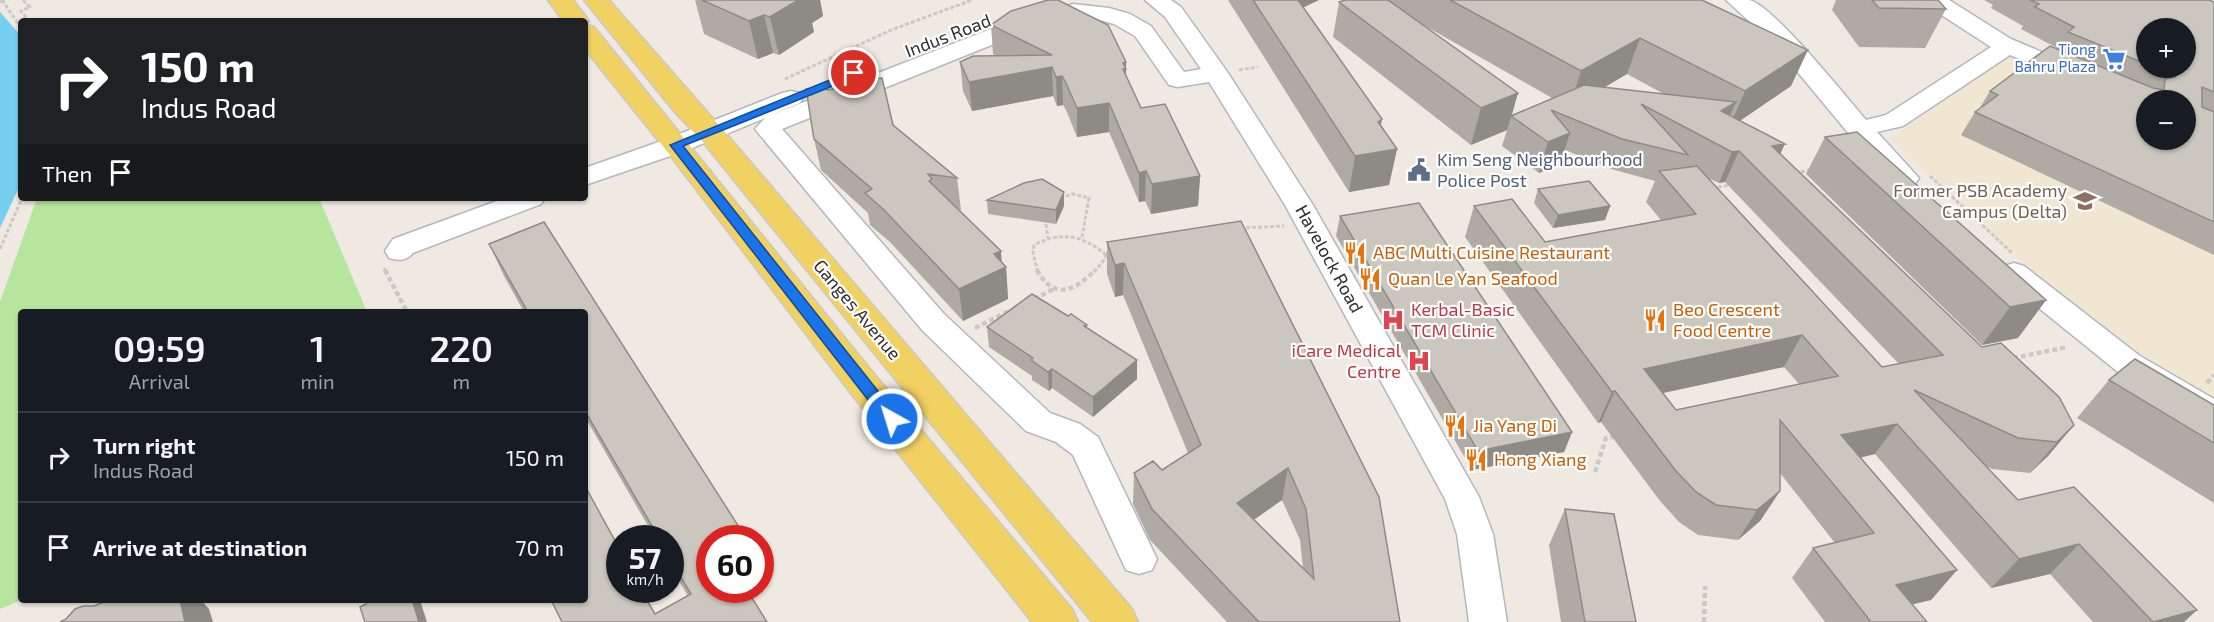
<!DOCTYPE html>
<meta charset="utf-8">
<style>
body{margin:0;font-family:"Exo 2",sans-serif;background:#20242c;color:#f1f3f6;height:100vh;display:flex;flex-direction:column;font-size:22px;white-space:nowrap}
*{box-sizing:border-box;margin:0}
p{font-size:20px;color:#9ea1a6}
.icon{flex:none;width:33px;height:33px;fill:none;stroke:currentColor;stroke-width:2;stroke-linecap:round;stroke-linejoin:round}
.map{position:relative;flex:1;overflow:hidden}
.panel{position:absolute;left:18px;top:309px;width:570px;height:294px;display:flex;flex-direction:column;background:#171b24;border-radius:6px;box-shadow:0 2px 4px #0004}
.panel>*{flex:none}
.top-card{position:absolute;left:18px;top:18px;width:570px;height:183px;border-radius:6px;box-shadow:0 2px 4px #0004;background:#202124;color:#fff;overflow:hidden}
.fabs{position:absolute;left:2136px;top:18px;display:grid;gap:12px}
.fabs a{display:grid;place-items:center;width:60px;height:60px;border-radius:50%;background:#171b24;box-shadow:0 2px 4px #0004;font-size:30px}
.speed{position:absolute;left:606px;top:525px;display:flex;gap:12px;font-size:30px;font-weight:700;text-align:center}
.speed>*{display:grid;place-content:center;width:78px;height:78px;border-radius:50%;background:#171b24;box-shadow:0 2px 4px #0004;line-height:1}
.speed small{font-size:15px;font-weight:400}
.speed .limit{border:9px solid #d22;background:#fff;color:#111}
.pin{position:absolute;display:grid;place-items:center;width:51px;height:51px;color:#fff;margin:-26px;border:3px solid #fff;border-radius:50%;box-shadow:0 2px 6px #0007}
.me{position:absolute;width:66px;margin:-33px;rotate:321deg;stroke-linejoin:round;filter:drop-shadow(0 0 4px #0008)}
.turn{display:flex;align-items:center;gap:21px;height:126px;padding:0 24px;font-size:27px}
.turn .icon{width:78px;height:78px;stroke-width:2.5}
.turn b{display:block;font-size:42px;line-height:51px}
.then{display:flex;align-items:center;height:57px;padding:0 24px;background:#0003;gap:12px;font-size:22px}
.eta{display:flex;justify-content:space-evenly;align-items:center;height:102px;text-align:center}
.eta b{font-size:36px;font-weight:600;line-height:42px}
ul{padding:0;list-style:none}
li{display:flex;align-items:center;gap:18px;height:90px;padding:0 24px;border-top:2px solid #363941}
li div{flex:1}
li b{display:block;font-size:22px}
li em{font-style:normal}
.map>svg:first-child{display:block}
.education{fill:#f0e6d1}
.green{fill:#b6e59e}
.water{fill:#75cff0}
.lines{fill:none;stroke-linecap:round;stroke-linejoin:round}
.minor-casing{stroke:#b4b7c1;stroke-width:3}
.major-casing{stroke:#c9c9c9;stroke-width:3}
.path-far1{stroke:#c9c9c9;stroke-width:3;stroke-dasharray:4 2;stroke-linecap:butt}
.path{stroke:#c9c9c9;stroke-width:4.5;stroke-dasharray:5 3;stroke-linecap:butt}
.minor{fill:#fff;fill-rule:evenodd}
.major{fill:#f2d163;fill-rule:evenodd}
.path-bridge{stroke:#c9c9c9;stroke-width:3;stroke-dasharray:4 2;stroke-linecap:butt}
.wall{fill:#afaba4;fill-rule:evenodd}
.shaded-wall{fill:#8e8b86}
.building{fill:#cbc7bf;stroke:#8e8b86;stroke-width:1.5;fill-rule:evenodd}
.route{fill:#1a73e8;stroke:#114b97;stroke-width:1.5}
.labels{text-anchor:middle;stroke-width:4.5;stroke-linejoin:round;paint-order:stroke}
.far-shop-label{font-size:15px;fill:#366cbe;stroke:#fff;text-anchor:end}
.street-label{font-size:18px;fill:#2e2e2e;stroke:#fff}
.service-label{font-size:18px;fill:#4e5e75;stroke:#fff;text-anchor:start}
.education-label{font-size:18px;fill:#785e54;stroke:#fff;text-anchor:end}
.food-label{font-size:18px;fill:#c56008;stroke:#fff;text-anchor:start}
.health-label{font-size:18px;fill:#be3a42;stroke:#fff;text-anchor:start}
</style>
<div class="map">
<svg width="2214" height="622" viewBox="0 0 2214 622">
<rect width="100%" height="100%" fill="#efe9e1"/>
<path class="education" d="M2014,50L2146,140H2186L2214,136V401L2161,369L2021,262L1890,139Z"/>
<path class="green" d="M37,198H319L367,312H21V600L0,609V302Z"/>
<path class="water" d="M0,12L21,36V183L0,228Z"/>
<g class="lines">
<g class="minor-casing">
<path id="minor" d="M1145,0H1171L1181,7L1228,73L1313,205L1479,497L1493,534L1507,622H1469L1457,534L1445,499L1285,205L1209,82L1178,87L1169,85L1135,36L1114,24L1100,20L1074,18L1004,40L782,129L944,314L1050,413L1080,424L1098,437L1157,559L1152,570L1139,574L1126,570L1073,455L1056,442L1026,431L922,330L759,134L755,129L765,118L685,151L585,185V168L667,139L782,93L791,91L800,93L803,98L800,103L766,117L988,30L1073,4L1109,8L1130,14L1151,26L1184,72L1201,69L1165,17Z
M1726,0C1733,0 1742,0 1749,0C1772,4 1847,98 1866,120L1886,115L1991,47L1926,5L1923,0H1949L2011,39L2156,100H2146V111L2137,109L2010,55L1903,126L1877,132L1919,178L1915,184L1906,186L1897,184L1849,134L1775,45Z
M505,198H545L541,204L413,253C406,261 399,261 389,258L385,251L393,239Z
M2014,263L2024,266L2140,356L2214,399V427L2202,424L2118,372L2004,280L1999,273L2004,266Z"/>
</g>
<g class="major-casing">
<path id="major" d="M548,0H573L589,21L586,25L594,27L874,374L1072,609L1078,622H1032L850,392L670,155L585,49V21H563Z
M584,0H609L723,130L1132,609L1138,622H1092L703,142L674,111Z"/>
</g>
<path class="path-far1" d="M2,0L21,28
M23,0L30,7L21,11L29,21
M1239,70L1258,67
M785,79L891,30L972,0
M1795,173L1811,170
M1930,176L2012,253
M1712,188L1731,185
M1060,198L1073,194L1089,198L1082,237
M1046,224L1048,238
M1240,228L1284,226
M0,249L22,198
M1105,254L1109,253
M384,268L386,272
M1038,272L1033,254L1034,245C1061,231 1082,235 1105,254
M1094,272L1106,258L1105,254"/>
<path class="path" d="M385,270L407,312
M1037,270C1054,301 1075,291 1095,270
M1034,299L1054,289
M975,328L1011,310
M2013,358L2068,347
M2207,383L2214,375
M1595,472L1606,438L1617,436
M1704,622L1705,586"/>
<use href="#minor" class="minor"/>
<use href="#major" class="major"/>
<path class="path-bridge" d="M0,2L3,0"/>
</g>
<path class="wall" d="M695,0H820L823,16L812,23L814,32L779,55L773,53L758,59L704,34Z
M1228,0H1319L1303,7L1397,149L1389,185L1349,192Z
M1345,0H1702L1791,86L1740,121L1780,154L1982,347L2074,425L2048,456L2030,473L1992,469L1986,466L2018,500L2184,622H2093L2050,574L1991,588L1875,454L1860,458L1957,570L1931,600L1912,604L1927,622H1825L1792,578L1813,548L1835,543L1780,473V491L1760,521L1738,540L1698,535L1679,522L1660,501L1601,422L1598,423L1465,237L1474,206L1545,242L1661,220L1646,202L1655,181L1611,169L1565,150L1560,164L1539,173L1502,146L1507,130L1471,145L1333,37L1339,2ZM1420,23L1552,98L1512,115L1518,93ZM1627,74L1664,94L1605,87ZM1708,178L1719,183L1725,182L1899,364L1882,367ZM1784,367L1799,384L1676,410L1663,393Z
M1836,0H1938L1946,9L1925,48L1859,47L1832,10Z
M1984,0H2209L2214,2V255L1961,135L1975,112L1979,109L1990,91L2057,48L2021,29L2023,26L1991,8L1993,5ZM2146,28L2186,68H2146Z
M991,25L1126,62V76L1141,108L1200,176L1198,206L1151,214L1145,201L1139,202L1109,132L1077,137L1066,110L1063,105L1057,106L1053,96L972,111L963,91L960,62L998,56L993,54Z
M827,90L893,125L957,178L961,210H958L1001,251V262L1006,267L1008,299L963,321L890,242L870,225L868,213L821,170L814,139Z
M1825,137L2046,300L2018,338L1982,345L1806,174Z
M1538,189L1610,206L1605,220L1553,228L1534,203Z
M1064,192V206L1056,224L988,214L987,200Z
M1340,216L1572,432L1564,452L1472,470L1336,236Z
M1241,221L1400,622H1227L1150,540L1133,504L1134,473L1162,470L1188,453L1123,295L1115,297L1107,274V242ZM1282,500L1300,540L1303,568L1254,520Z
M544,222L746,538H710V590H747L767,622H562L551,600H585V486L620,550V590H641L655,614L688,596L670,566V538H655L585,417V312H524L504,276L489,244Z
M1068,316L1087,325V328L1137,360V379L1093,417L1052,388L1049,391L1032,380V376L989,347L987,327Z
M2109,380L2214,405V503L2077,418Z
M1565,509L1636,622H1561L1549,545Z"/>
<path class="shaded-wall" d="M798,0H820L823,16L812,23L814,32L779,55L770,17Z
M1299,0H1319L1298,10Z
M764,15L773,53L758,59L749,21Z
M1640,38L1627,74L1569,108L1581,71Z
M1808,50L1791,86L1729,128L1745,91Z
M1126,62V97L1123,69V63Z
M1052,67L1053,96L972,111L969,82Z
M1062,76L1063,105L1057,106L1056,77Z
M1518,93L1507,130L1471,145L1481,108Z
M1736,102L1723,132L1721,111Z
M1109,103V132L1077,137V108Z
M1382,119L1376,153L1397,149L1389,185L1349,192L1355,156L1378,122Z
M1570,133L1560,164L1539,173L1548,142Z
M1785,144L1770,175L1772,146Z
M1739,151L1725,182L1719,183L1732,152Z
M1146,171L1145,201L1139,202V173Z
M1200,176L1198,206L1151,214L1152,184Z
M1064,192V206L1056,224V210Z
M1610,206L1605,220L1553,228L1558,215Z
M1001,251L1002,268L1006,267L1008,299L963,321L959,289L994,254Z
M1124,263L1123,295L1115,297V265Z
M2046,300L2018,338L1982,345L2010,307Z
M1802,335L1784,367L1630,400L1644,369Z
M1137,360V379L1093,417V397Z
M1052,369V388L1049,391L1048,372Z
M1615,391L1601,422L1598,423L1612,392Z
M1897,424L1875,454L1821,466L1841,435Z
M2074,425L2048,456L2030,473L2057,442Z
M1572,432L1564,452L1472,470L1478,451Z
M1288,468L1282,500L1233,534L1237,503Z
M1780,491L1760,521L1738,540L1757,510Z
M2079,544L2050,574L1991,588L2019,559Z
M1957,570L1931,600L1872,614L1896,585Z
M180,600H201L209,609L213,622H185Z
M412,600H420L427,622H419Z
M2197,610L2184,622H2153Z"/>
<path class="building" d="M702,0H798L770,17L764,15L749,21Z
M1048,0H1058L1108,25L1126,62L1123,63L1126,69H1123L1141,108L1165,104L1200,176L1152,184L1146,171L1139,173L1109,103L1077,108L1065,81L1062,76L1056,77L1052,67L969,82L960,62L973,56L1052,55L991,25L1011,11Z
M1253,0H1298L1382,119L1378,122L1397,149L1355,156Z
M1345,0H1388L1518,93L1481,108L1339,2Z
M1450,0H1702L1808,50L1745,91L1640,38L1581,71Z
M1872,0H1938L1946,9L1879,8Z
M2030,0H2209L2214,2V92L2202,87V107L2214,112V222L1975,112L1998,95L1990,91L2050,46L2153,88L2164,90L2165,79L2175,77L2172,74L2156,68H2186V28H2146V64L2068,32L2074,27L2035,7L2039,4ZM2146,100H2186V140H2146Z
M882,78L893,125L957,178L928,174L932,179L929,181L1001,251L994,254L1006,267L959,289L884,210L865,193L872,189L814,139L806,89L827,86V90L864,84V80Z
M1584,85L1736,102L1721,111L1785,144L1772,146L1982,347L2001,343L2015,356L2059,397L2074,425L2057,442L2018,438L1914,390L2018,500L2074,487L2197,610L2153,622L2079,544L2019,559L1897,424L1841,435L1957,570L1896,585L1927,622H1871L1813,548L1874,533L1780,420V491L1757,510L1716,505L1696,492L1676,471L1615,391L1612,392L1474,206L1512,199L1545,242L1696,214L1659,171L1697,166L1882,367L1943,355L1739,151L1732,152L1641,104L1688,155L1622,139L1551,110L1570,133L1548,142L1511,116ZM1802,335L1838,376L1676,410L1644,369Z
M1857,132L2046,300L2010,307L1825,137Z
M1042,179L1064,192L1056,210L987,200L1024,183Z
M1589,181L1610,206L1558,215L1538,189Z
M1419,203L1572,432L1478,451L1340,216Z
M1241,221L1379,497L1400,622H1259L1152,509L1134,473L1153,461L1162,470L1201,445L1124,263L1115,265L1107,242ZM1288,468L1306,509L1314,579L1237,503Z
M544,222L746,538H710V590H747L767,622H562L551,600H585V486L620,550V590H641L655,614L691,594L670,559V538H659L585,411V312H528L489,244Z
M1032,294L1068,316L1071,314L1087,325L1084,326L1137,360L1093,397L1052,369L1048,372L1031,360L1033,358L987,327Z
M2135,359L2214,405V443L2109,380Z
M1565,509L1614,514L1636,622H1585Z
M108,600H180L185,622H60L66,619L75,609L83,606H94Z
M365,600H412L419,622H365L360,607L366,604Z"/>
<path class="route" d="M854,70L859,73L858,76L683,146L897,415L899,419L897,423H886L670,145Z"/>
<defs>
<g id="supermarket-bare" transform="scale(1.8)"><path d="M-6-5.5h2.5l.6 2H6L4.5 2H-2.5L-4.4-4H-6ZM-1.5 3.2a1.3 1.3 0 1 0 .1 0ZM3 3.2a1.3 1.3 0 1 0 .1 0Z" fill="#3f7fe0" stroke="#fff" stroke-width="2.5" paint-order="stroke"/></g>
<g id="civic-bare" transform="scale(1.8)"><path d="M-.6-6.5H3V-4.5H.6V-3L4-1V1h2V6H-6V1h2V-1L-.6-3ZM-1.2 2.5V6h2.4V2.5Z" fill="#5c6f8a" stroke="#fff" stroke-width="2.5" paint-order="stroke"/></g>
<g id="university-bare" transform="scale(1.8)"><path d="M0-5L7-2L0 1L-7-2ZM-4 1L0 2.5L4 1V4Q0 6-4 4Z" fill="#8d6e63" stroke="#fff" stroke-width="2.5" paint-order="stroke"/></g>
<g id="restaurant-bare" transform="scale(1.8)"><path d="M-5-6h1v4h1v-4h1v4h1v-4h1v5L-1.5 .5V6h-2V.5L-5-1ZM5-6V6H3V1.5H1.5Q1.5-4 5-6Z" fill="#e8710a" stroke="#fff" stroke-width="2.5" paint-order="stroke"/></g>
<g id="hospital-bare" transform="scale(1.8)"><path d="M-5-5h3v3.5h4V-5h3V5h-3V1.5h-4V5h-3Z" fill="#e0444e" stroke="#fff" stroke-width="2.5" paint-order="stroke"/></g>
</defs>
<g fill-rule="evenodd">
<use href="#supermarket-bare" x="2114" y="59"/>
<use href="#civic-bare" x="1419" y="170"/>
<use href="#university-bare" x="2085" y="201"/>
<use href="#restaurant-bare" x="1355" y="253"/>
<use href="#restaurant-bare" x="1370" y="279"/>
<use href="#hospital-bare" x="1393" y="320"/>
<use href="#restaurant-bare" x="1655" y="320"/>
<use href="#hospital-bare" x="1419" y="361"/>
<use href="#restaurant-bare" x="1455" y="426"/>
<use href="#restaurant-bare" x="1476" y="460"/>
</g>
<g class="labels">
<g class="far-shop-label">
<text x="2096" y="55">Tiong<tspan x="2096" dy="17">Bahru Plaza</tspan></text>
</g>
<g class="street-label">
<text transform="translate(948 36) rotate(-21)" y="6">Indus Road</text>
<text transform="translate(1329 259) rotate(61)" y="6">Havelock Road</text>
<text transform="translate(857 310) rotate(50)" y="6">Ganges Avenue</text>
</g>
<g class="service-label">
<text x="1437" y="166">Kim Seng Neighbourhood<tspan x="1437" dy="21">Police Post</tspan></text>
</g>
<g class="education-label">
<text x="2067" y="197">Former PSB Academy<tspan x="2067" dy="21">Campus (Delta)</tspan></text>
</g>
<g class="food-label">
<text x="1373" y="259">ABC Multi Cuisine Restaurant</text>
<text x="1388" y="285">Quan Le Yan Seafood</text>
<text x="1673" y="316">Beo Crescent<tspan x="1673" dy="21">Food Centre</tspan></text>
<text x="1473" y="432">Jia Yang Di</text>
<text x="1494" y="466">Hong Xiang</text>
</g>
<g class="health-label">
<text x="1411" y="316">Kerbal-Basic<tspan x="1411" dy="21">TCM Clinic</tspan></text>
<text x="1401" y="357" text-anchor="end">iCare Medical<tspan x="1401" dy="21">Centre</tspan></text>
</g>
</g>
</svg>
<div class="fabs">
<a>+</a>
<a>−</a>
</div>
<div class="speed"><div>57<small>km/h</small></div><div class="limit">60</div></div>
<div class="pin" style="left:854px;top:73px;background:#d93025"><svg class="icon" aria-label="arrive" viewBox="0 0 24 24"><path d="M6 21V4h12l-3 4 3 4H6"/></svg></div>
<svg class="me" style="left:892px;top:419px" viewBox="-20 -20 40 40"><circle r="17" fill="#1a73e8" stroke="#fff" stroke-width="3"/><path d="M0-11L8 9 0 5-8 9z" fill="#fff"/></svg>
<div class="top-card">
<div class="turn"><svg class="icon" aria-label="right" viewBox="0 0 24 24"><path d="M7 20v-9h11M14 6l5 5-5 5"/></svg><div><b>150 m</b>Indus Road</div></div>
<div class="then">Then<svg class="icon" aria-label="arrive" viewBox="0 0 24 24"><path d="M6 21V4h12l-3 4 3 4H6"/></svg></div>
</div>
<section class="panel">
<div class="eta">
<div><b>09:59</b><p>Arrival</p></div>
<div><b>1</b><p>min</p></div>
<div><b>220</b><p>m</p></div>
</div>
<ul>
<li><svg class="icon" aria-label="right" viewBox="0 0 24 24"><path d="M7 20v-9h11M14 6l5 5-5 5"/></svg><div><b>Turn right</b><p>Indus Road</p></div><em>150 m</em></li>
<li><svg class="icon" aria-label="arrive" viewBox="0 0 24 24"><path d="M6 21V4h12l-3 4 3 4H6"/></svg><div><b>Arrive at destination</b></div><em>70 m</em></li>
</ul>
</section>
</div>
